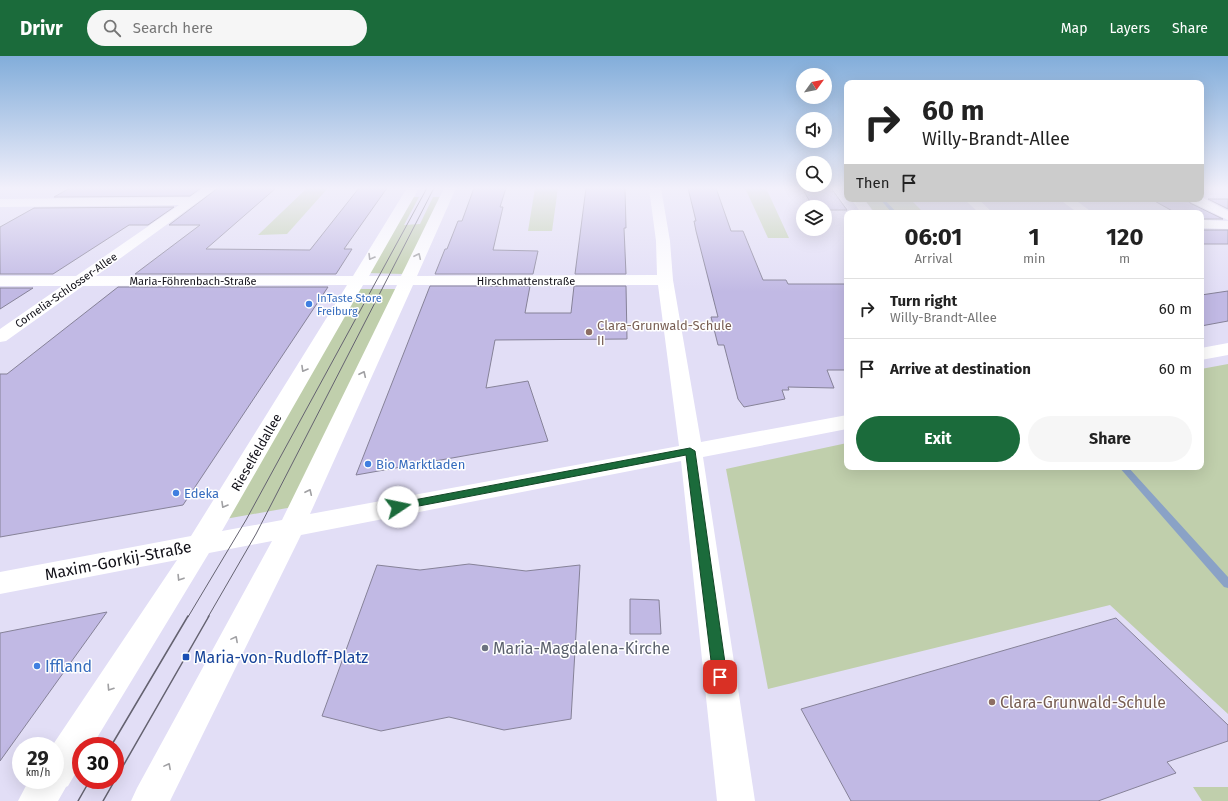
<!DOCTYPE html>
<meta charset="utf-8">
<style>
body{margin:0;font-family:"Fira Sans",sans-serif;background:#f6f6f6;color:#222;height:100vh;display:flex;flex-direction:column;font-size:15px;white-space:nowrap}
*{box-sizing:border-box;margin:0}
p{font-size:13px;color:#767676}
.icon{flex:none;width:22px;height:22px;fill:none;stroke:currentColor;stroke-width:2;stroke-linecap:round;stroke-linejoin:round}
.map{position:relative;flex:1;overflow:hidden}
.sheet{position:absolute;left:844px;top:154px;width:360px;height:260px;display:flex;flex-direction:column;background:#fff;border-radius:8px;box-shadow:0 4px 16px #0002}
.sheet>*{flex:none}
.guide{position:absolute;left:844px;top:24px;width:360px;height:122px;border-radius:8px;box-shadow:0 4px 16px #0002;background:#fff;color:#222;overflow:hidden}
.needle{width:26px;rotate:57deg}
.tools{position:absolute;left:796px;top:12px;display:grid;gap:8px}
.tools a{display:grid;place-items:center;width:36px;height:36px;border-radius:50%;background:#fff;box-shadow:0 4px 16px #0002;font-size:20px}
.speed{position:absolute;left:12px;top:681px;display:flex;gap:8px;font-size:20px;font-weight:700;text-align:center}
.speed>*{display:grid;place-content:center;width:52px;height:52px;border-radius:50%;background:#fff;box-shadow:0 4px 16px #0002;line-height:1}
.speed small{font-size:10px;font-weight:400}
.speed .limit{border:6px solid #d22;background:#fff;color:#111}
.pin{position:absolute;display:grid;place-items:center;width:34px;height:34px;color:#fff;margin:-17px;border-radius:8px;box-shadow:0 2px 6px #0006}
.me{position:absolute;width:44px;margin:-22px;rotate:79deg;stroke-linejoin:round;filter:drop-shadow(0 0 3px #0008)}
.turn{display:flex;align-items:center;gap:14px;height:84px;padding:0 12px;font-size:18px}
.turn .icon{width:52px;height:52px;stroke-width:2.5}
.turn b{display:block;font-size:28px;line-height:34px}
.then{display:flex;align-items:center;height:38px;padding:0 12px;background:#0003;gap:8px;font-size:15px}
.eta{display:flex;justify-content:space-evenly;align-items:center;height:68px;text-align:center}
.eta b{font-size:24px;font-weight:700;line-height:28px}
.primary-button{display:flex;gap:8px;margin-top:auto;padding:8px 12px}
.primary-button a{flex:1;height:46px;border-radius:24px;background:#1b6b3b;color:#fff;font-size:16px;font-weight:700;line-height:46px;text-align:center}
.primary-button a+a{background:#f6f6f6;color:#222}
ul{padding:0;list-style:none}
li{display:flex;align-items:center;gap:12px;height:60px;padding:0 12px;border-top:1px solid #e0e0e0}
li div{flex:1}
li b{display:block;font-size:15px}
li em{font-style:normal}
header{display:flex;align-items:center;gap:24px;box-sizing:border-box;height:56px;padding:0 20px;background:#1b6b3b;color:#fff}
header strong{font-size:19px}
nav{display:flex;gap:22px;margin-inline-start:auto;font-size:14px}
.search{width:280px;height:36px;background:#f6f6f6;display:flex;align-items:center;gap:10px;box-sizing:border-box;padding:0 14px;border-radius:22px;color:#767676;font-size:15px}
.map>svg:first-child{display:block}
.green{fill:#c0cfac}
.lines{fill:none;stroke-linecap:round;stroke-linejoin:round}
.stream{fill:#8aa2c6;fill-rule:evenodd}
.building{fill:#c1b9e4;stroke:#868298}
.street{fill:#fff;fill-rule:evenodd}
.tram-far1{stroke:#646270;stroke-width:1}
.tram{stroke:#646270;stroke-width:1.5}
.oneway{stroke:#a0a0a3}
.route{fill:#1b6b3b;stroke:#124626}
.shop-dot{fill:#3f7fe0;stroke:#fff;stroke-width:1.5}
.education-dot{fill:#8d6e63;stroke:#fff;stroke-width:1.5}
.worship-dot{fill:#6b7280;stroke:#fff;stroke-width:1.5}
.transit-dot{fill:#1a4fb4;stroke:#fff;stroke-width:1.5}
.labels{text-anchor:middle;stroke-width:3;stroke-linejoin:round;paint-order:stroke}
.far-street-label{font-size:11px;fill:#121119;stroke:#fff}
.far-shop-label{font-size:11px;fill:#366cbe;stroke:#fff;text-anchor:start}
.education-label{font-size:13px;fill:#785e54;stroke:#fff;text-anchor:start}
.street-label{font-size:13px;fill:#121119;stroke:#fff}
.shop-label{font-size:13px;fill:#366cbe;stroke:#fff;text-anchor:start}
.near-street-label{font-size:16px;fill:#121119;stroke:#fff}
.near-worship-label{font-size:16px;fill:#5b616d;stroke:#fff;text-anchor:start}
.near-transit-label{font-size:16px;fill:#164399;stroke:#fff;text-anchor:start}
.near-shop-label{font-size:16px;fill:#366cbe;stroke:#fff;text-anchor:start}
.near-education-label{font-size:16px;fill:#785e54;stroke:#fff;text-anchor:start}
</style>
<header>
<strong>Drivr</strong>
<div class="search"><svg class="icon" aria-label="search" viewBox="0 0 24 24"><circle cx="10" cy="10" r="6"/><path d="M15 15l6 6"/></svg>Search here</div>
<nav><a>Map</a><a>Layers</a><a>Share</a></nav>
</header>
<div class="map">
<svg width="1228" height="745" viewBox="0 0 1228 745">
<rect width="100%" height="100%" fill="#e2def6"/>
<path class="green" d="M307,132H328L287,178L258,179Z
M535,132H558L552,175H528Z
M745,132H766L789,182H768Z
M411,141H419L404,169L420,168L433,141H441L404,218L367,217Z
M864,143H910L924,157H875Z
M358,233H396L293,451L225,463Z
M1228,308V658L1110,549L768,633L726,413L847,387V411H1201V313Z
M1193,731H1228V745H1202Z"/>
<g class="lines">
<path class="stream" d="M880,143H884L897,157H892Z
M1119,411H1128L1228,521V532L1224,531Z"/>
</g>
<path class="building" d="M70,132H201L190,140L54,141Z
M218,132H276L206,193L310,194L359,132H387L344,193H352L336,218H135L200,169H169Z
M474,132H506L500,151H503L493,194L538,195L533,218H435L445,193H447L458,165H462Z
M586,132H625L626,172H624L626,218H575Z
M688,132H716L731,175H743L763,224H786L788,228H847V314H827L834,332L788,331L789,334H782L785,343L744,351L738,343L724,289H718L711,261H718L696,175L694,165H696Z
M802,132H831L847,154H825V151H813Z
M1151,143H1188L1190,147L1223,163H1201V157H1176Z
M1208,143H1228V153Z
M174,151L148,169H129L53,218H0V171L34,152Z
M1201,174H1228V188H1201Z
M430,230H530L525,257H571L574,230H626L627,283L495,284L486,332L528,325L548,385L356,419Z
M118,231H328L183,449L0,481V318H7Z
M0,232H33L0,253Z
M1228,235V265L1201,270V239Z
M469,508L526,515L580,509L571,663L504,674L449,661L381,675L322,660L377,509L420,514Z
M630,543L659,544L661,578H630Z
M107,556L61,620L0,705V577Z
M1116,562L1228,669V685L1167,706L1176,717L1098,745H851L801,653Z"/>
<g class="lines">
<path class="street" d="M203,132H217L96,220H353L407,132H419L369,220H401L444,132H456L417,220L657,219L656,185L649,132H661L670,185L673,224L701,386L847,359V373L703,401L755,745H717L681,405L301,479L170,745H131L137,732L272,485L209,497L92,690H81V708L68,730L66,731L58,745H18L29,724H55V690H52L177,504L0,538V516L191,480L347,229L83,230L6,285L0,286V273L62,230H0V220H76L179,149L0,151V143L190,141ZM363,229H397L282,464L222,475ZM413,229H658L679,390L310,458Z
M1201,141L1228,155V164L1191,146L1189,143H1201Z
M851,143H864L874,157H861Z
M964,143H978L993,157H979Z
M1059,143H1074L1093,157H1078Z
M1201,164L1228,165V173L1201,172Z
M1228,287V299L1201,304V292Z"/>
<path class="tram-far1" d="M188,561L246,464L427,132
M208,561L256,478L434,132"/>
<path class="tram" d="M111,690L188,560
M78,745L90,724
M103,745L209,560"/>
</g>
<defs><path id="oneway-chevron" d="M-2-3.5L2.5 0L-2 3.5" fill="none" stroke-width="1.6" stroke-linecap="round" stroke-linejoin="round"/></defs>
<g class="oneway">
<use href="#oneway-chevron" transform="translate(418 200) rotate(-65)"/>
<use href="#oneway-chevron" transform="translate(371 201) rotate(121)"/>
<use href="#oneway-chevron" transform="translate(304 313) rotate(120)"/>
<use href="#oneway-chevron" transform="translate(363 318) rotate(-65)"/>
<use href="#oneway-chevron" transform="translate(309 436) rotate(-65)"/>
<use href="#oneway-chevron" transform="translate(224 449) rotate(120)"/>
<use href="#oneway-chevron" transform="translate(180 522) rotate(122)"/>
<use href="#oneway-chevron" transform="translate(235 583) rotate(-62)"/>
<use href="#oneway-chevron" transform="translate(110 632) rotate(123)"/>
<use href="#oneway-chevron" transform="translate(168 710) rotate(-62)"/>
</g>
<linearGradient id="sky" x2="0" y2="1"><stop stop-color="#82adda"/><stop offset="0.56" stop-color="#f2f0fb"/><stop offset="1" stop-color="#f2f0fb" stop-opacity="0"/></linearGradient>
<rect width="1228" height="236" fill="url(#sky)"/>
<path class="route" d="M690,392L695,395L727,621L725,626L720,627L715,626L713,621L686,399L398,454L395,453L393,451L395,448L398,447Z"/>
<g class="shop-dot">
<circle cx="309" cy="248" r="4"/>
<circle cx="368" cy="408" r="4"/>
<circle cx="176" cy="437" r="4"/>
<circle cx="37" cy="610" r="4"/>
</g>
<g class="education-dot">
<circle cx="589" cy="276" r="4"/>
<circle cx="992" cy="646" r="4"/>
</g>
<circle class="worship-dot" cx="485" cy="592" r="4"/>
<rect class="transit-dot" x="182" y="597" width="8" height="8" rx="2"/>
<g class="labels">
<g class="far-street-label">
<text x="193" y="229">Maria-Föhrenbach-Straße</text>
<text x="526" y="229">Hirschmattenstraße</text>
<text transform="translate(66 234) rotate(-35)" y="4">Cornelia-Schlosser-Allee</text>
</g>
<g class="far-shop-label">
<text x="317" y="246">InTaste Store<tspan x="317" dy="13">Freiburg</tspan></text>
</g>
<g class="education-label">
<text x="597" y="274">Clara-Grunwald-Schule<tspan x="597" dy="15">II</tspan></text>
</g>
<g class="street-label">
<text transform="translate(256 396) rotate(-60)" y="5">Rieselfeldallee</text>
</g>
<g class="shop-label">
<text x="376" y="413">Bio Marktladen</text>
<text x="184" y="442">Edeka</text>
</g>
<g class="near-street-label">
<text transform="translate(118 504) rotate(-11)" y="6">Maxim-Gorkij-Straße</text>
</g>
<g class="near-worship-label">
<text x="493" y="598">Maria-Magdalena-Kirche</text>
</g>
<g class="near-transit-label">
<text x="194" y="607">Maria-von-Rudloff-Platz</text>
</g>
<g class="near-shop-label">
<text x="45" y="616">Iffland</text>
</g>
<g class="near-education-label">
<text x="1000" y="652">Clara-Grunwald-Schule</text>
</g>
</g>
</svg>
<div class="tools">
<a><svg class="needle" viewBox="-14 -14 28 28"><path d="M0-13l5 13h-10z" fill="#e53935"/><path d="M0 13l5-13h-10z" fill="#767676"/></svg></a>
<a><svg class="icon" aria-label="sound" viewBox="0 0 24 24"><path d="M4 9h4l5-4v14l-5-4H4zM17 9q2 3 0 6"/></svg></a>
<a><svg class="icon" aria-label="search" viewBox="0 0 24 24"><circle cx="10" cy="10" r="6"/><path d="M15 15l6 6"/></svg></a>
<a><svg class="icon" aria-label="layers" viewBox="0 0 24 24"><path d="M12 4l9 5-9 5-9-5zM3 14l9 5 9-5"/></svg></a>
</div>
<div class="speed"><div>29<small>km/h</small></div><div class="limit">30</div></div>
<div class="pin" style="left:720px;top:621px;background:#d93025"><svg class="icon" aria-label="arrive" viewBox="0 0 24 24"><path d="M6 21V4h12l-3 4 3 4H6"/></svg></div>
<svg class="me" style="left:398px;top:451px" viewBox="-20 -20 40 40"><circle r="19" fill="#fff"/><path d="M0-13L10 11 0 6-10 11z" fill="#1b6b3b"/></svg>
<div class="guide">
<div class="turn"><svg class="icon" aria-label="right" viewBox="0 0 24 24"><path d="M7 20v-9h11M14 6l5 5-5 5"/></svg><div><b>60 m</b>Willy-Brandt-Allee</div></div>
<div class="then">Then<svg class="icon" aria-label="arrive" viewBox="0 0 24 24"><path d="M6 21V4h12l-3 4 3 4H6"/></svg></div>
</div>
<section class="sheet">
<div class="eta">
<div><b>06:01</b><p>Arrival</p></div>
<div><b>1</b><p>min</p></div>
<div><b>120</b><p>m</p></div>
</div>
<ul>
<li><svg class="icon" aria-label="right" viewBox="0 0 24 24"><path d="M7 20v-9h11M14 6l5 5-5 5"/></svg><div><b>Turn right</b><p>Willy-Brandt-Allee</p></div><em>60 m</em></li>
<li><svg class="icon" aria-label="arrive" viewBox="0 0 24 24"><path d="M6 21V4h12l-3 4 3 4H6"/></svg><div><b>Arrive at destination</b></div><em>60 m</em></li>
</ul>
<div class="primary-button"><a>Exit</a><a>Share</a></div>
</section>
</div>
